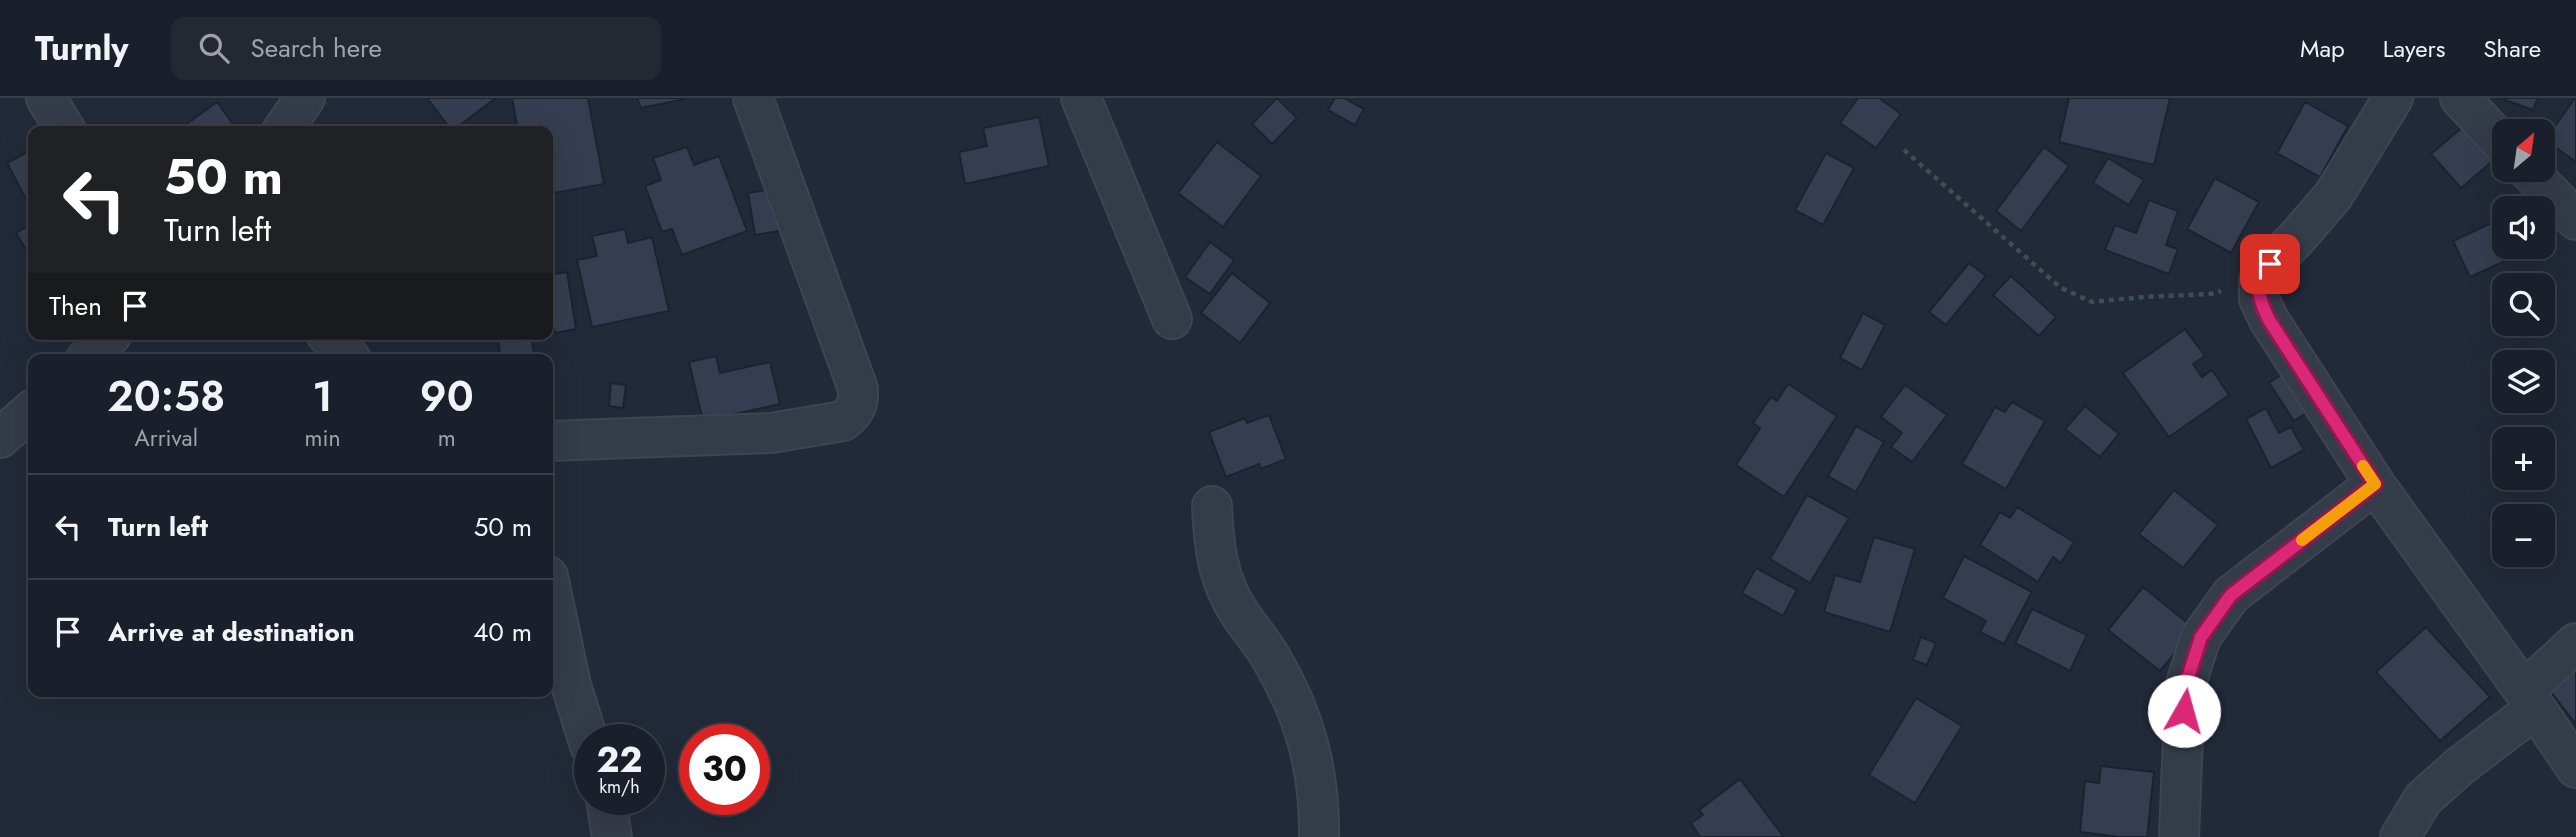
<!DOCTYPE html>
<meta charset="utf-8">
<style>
body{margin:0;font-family:Jost,sans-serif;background:#232833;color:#f1f3f6;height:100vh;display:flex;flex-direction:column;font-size:26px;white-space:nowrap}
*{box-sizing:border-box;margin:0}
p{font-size:23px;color:#9fa3a9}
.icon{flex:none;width:38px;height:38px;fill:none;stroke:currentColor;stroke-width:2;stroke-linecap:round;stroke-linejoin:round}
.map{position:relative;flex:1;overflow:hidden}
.details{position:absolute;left:28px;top:256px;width:525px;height:343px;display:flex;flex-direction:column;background:#1a202b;border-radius:14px;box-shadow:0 7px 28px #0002,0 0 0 2px #383e47}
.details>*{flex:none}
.top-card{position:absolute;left:28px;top:28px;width:525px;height:214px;border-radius:14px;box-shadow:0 7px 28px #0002,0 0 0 2px #383e47;background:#202124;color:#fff;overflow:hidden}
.needle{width:46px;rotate:29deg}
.controls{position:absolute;left:2492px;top:21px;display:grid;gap:14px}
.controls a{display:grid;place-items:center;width:63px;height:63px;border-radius:14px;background:#1a202b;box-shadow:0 7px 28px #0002,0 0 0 2px #383e47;font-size:35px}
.speed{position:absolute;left:574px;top:626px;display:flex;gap:14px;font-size:35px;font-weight:700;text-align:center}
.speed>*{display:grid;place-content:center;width:91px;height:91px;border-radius:50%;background:#1a202b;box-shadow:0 7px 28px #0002,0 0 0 2px #383e47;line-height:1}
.speed small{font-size:18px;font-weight:400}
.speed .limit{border:10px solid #d22;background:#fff;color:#111}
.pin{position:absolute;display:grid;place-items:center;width:60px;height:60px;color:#fff;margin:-30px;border-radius:14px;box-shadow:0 4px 10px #0006}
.me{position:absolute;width:77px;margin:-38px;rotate:7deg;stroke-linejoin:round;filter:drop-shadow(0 0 5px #0008)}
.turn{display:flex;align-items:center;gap:24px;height:147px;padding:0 21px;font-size:32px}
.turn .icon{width:91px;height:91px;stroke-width:2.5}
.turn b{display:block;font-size:49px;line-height:60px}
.then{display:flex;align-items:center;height:66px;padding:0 21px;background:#0003;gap:14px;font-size:26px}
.eta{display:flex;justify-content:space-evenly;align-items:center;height:119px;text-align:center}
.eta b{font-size:42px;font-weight:600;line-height:49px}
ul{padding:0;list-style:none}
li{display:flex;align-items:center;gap:21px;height:105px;padding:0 21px;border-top:2px solid #383e47}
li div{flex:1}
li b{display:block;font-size:26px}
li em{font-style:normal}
header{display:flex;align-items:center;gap:42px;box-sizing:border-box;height:98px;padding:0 35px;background:#1a202b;border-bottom:2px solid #383e47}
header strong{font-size:33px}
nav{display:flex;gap:38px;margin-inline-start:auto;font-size:24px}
.search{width:490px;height:63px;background:#232833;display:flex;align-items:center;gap:18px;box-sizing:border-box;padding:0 24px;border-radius:14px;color:#9fa3a9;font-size:26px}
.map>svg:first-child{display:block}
.building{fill:#343e50;stroke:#1c2330;stroke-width:2}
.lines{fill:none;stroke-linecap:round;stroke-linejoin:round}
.minor-casing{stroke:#3e4552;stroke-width:42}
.path{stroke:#3c4f52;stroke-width:4.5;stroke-dasharray:5 5;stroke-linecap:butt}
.minor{stroke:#353c49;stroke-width:38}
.route-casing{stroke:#8e194d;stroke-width:18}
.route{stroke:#db2777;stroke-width:12}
.slow{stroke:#f59e0b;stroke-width:12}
</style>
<header>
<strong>Turnly</strong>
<div class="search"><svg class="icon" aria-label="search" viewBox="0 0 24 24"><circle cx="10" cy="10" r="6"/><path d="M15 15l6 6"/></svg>Search here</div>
<nav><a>Map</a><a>Layers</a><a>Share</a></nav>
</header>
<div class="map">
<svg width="2576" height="739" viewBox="0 0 2576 739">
<rect width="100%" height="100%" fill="#222a39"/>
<path class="building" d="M427,0H496L452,33Z
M512,0H588L604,86L548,96V33H518Z
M637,0H685V1L641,10Z
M1277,0L1297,20L1272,46L1252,26Z
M1335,0H1344L1364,11L1355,27L1328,12Z
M1858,0H1879L1901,16L1876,50L1840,25Z
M2069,0H2170L2154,67L2059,44Z
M2500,0H2538L2533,12Z
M2575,0H2576V64L2545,42Z
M217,4L238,33H177Z
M2305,4L2348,28L2320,79L2277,55Z
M1039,19L1049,68L965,86L959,54L987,48L983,30Z
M2465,27L2495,61L2461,90L2431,56Z
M1217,44L1261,78L1223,129L1178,95Z
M687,49L694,67L719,58L747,133L682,157L672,131L662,134L645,88L661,82L653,60Z
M2044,49L2069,68L2021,133L1996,113Z
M33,51V105L29,107L7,65Z
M1826,55L1854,70L1823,127L1795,112Z
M2108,60L2144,82L2129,107L2093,85Z
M2215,80L2259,104L2231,155L2187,131Z
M778,90L785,132L755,137L748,95Z
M2149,102L2178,113L2166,147L2178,151L2169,176L2105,152L2115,127L2136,135Z
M2504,119V149H2536L2470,179L2453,143Z
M33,125V163L16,135Z
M625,131L628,145L652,139L669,213L592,229L577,162L597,158L592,138Z
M1210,144L1234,162L1210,196L1185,179Z
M1969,165L1986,178L1946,227L1929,214Z
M567,174L576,231L555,235L554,229L548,230V177Z
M1232,175L1270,205L1240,245L1201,215Z
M2011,178L2056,219L2039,238L1993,197Z
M1863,215L1885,227L1862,272L1840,260Z
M2185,231L2205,258L2193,266L2202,279L2212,272L2229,297L2169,339L2123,275Z
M497,236H531L534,257L501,261Z
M716,258L720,275L770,264L780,306L703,323L689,264Z
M2294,268L2319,307L2294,323L2269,285Z
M611,285L626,287L623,310L609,308Z
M1788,286L1837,318L1784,399L1736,367L1760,330L1753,325L1771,299L1777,303Z
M1905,287L1947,317L1912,364L1891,349L1902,335L1881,319Z
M2012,304L2045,323L2006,391L1962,366L1995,309L2005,314Z
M2085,308L2119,336L2100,359L2065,331Z
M2266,310L2279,335L2291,329L2304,352L2271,370L2246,321Z
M1269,317L1286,361L1261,371L1259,366L1226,379L1209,334L1245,320L1247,325Z
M1856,328L1884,344L1856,394L1828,378Z
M2174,392L2218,427L2183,470L2139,436Z
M1807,397L1849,420L1810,485L1770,461Z
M2017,409L2074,444L2061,465L2053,459L2038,484L1980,447L2000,414L2010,420Z
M1874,439L1915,451L1890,534L1824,514L1835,477L1860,484Z
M1964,458L2032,494L2004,546L1980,534L1986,523L1943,500Z
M1756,470L1797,492L1783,518L1742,495Z
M2143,489L2195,531L2160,573L2108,532Z
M2032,511L2087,537L2070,573L2015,545Z
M2426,529L2490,599L2440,643L2376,574Z
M1921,539L1936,545L1927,567L1913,562Z
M2576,560V626L2543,584Z
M1916,600L1962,628L1915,705L1869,677Z
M2101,668L2154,674L2147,739H2120L2080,734L2085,683L2099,685Z
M1740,681L1784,739H1700L1691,725L1703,717L1699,712Z"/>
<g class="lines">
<g class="minor-casing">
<path id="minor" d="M46,0L66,33
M1081,0L1172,221
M2393,0L2333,98L2295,142L2270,166L2259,183V201L2269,222L2375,386L2524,593L2576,670
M2460,0L2504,47
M282,33L305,0
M2528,72L2576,122
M326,236L351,261
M86,261L112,236
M0,340L33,311
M548,343L771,335L843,323C855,314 859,306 858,291L753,0
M1212,408C1214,449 1217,481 1240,516C1250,531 1262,544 1271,560C1305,617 1320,673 1319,739
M548,478L571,587L590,648
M2524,593L2576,545
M606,702L612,739
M2179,739L2185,589L2201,539L2231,497L2375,386
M2400,739L2423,701L2460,668L2535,611"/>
</g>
<path class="path" d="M1904,52L2061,190L2092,204L2143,199L2211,196L2221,193"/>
<use href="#minor" class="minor"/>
</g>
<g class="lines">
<g class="route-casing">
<path id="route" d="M2184,613L2185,589L2201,539L2231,497L2375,386L2269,222C2257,197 2255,189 2270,166"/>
</g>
<use href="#route" class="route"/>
<path class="slow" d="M2302,442L2375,386L2363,368"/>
</g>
</svg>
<div class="controls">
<a><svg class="needle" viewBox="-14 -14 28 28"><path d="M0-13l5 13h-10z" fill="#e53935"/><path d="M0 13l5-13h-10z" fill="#9fa3a9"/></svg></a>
<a><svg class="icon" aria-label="sound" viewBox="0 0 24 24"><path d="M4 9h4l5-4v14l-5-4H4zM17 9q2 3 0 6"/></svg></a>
<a><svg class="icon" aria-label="search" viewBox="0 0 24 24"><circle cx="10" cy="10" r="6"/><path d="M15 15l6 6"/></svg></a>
<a><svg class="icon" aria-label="layers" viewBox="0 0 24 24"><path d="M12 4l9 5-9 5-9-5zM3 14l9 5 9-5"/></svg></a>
<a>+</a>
<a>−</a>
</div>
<div class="speed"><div>22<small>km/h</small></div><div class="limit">30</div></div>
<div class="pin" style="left:2270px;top:166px;background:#d93025"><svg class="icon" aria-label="arrive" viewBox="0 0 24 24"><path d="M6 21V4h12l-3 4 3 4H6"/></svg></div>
<svg class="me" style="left:2184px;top:613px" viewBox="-20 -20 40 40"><circle r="19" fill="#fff"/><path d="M0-13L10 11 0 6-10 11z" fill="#db2777"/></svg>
<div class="top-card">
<div class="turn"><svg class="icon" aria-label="left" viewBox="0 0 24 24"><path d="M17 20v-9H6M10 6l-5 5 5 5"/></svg><div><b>50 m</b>Turn left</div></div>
<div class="then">Then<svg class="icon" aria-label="arrive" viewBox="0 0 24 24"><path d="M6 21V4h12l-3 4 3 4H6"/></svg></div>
</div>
<section class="details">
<div class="eta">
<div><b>20:58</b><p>Arrival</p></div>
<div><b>1</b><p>min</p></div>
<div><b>90</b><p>m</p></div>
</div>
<ul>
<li><svg class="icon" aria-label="left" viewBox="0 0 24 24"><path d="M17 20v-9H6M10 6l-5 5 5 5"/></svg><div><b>Turn left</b></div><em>50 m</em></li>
<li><svg class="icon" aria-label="arrive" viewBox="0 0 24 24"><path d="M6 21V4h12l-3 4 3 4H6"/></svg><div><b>Arrive at destination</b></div><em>40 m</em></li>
</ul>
</section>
</div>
